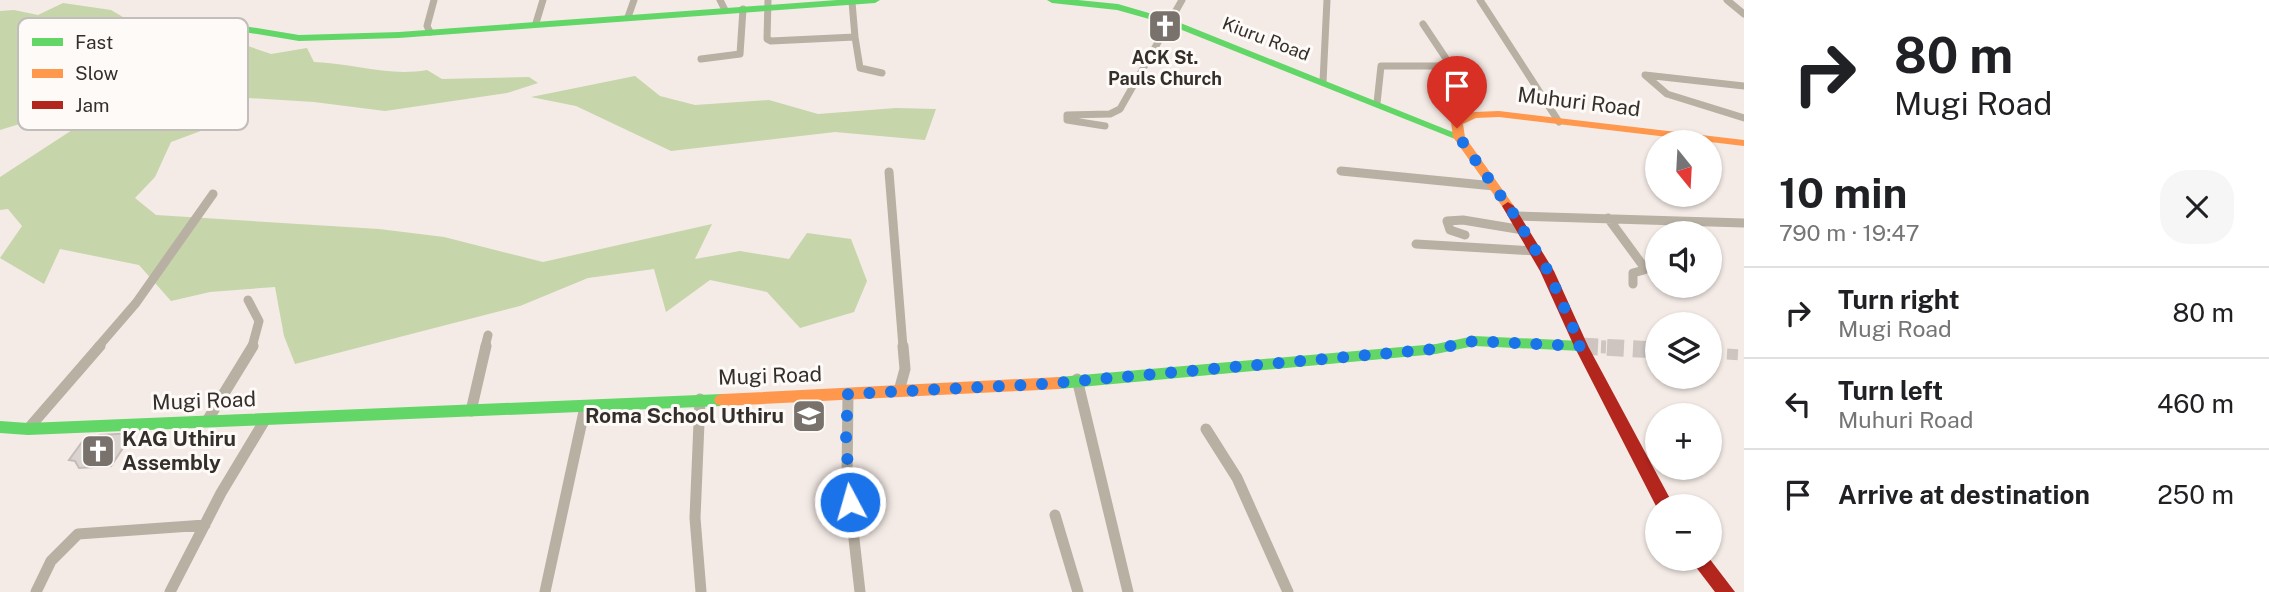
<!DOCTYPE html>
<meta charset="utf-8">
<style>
body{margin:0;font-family:"Public Sans",sans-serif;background:#f6f6f6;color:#202124;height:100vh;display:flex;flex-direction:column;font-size:26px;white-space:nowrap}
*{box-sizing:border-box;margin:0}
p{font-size:23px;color:#757577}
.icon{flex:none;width:38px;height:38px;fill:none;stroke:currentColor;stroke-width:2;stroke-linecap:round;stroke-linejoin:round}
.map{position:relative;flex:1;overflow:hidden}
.sheet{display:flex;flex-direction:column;background:#fff;width:525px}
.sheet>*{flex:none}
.banner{background:#fff;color:#202124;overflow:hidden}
.needle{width:46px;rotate:162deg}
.fabs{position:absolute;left:1645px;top:130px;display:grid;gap:14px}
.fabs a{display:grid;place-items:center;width:77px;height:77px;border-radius:50%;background:#fff;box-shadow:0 2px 5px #0004;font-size:35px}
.pin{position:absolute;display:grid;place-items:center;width:60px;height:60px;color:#fff;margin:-72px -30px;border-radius:50% 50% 50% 0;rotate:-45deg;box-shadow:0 0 7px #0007}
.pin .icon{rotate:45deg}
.me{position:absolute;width:77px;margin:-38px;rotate:354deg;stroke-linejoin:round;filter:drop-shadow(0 0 5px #0008)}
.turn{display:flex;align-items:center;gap:24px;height:147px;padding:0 35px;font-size:32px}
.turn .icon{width:91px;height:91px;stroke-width:2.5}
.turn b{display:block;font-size:49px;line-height:60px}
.round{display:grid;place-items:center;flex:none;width:74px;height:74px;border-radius:28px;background:#f6f6f6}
.head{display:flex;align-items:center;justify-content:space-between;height:119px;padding:0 35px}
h1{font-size:42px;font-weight:700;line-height:52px}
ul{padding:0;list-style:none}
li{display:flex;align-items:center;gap:21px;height:91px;padding:0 35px;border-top:2px solid #e0e0e0}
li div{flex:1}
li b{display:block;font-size:26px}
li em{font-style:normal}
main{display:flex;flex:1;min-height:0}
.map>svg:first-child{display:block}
.forest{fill:#c6d5aa}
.building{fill:#dad3cf;stroke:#c3bcb8;stroke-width:2}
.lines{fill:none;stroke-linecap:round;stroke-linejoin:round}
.street-tunnel{stroke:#cec5c1;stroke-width:11;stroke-dasharray:11 6;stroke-linecap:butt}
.secondary-tunnel-far1{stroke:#cec5c1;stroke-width:13;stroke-dasharray:13 7;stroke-linecap:butt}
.secondary-tunnel{stroke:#cec5c1;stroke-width:17;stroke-dasharray:17 9;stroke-linecap:butt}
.street-far2{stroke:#b8b0a2;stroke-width:7}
.street-far1{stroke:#b8b0a2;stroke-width:9}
.street{stroke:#b8b0a2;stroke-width:11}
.fast{fill:#63d668;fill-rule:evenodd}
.slow{fill:#ff974d;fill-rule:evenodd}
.jam{fill:#b3261e;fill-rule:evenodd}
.route{stroke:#1a73e8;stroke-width:12;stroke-dasharray:0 21.6}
.labels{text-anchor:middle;stroke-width:6;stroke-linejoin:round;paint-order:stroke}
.far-street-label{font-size:18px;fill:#352f2b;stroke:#fdfaf8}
.far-poi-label{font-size:18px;font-weight:bold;fill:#352f2b;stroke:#fdfaf8}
.street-label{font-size:21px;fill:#352f2b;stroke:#fdfaf8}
.poi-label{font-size:21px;font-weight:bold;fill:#352f2b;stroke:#fdfaf8;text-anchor:end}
.key{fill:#fdfaf8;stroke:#c1bdba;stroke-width:2}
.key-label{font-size:19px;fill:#352f2b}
</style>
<main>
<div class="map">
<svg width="1744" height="592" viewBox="0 0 1744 592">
<rect width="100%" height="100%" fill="#f4ebe6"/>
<path class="forest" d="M63,3L111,10L133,23L168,26L134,47L85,63L29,86L22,99L58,89L159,47L167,55L124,87L75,95L39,118L0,130V11L14,10L38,15Z
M181,29L213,34L271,54L307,48L314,62C352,63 389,77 427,70L442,79L529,77L538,83L507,93L385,111L314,102L249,98L210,76L181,46Z
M635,76L660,96L695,105L769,100L818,114L896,108L936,109L925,140L835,132L671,151L576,106L531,97Z
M158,81L187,89L161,111L169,122H225L171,142L155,177L135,198L156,215L379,229L444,237L543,262L712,224L695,259L740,251L789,259L807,233L851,239L867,281L854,312L800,328L767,292L710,280L666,312L654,269L588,278L520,306L295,364L284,336L275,287L210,292L171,301L139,265L60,249L44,284L0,258L22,226L8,209L0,210V177L109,106Z"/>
<path class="building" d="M133,433L111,466L79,468L75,461L69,460L82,442L100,435Z"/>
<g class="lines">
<path class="street-tunnel" d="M1710,353L1744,355"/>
<path class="secondary-tunnel-far1" d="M1581,346L1606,347"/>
<path class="secondary-tunnel" d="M1581,346L1657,350"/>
<path class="street-far2" d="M720,0L725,10
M768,0L767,39L771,41L855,37L852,2
M1480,0L1559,122
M1727,0L1744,14
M628,17L634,0
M536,23L543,0
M430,32L427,26L434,0
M855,37L860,68L882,73
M701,59L740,54L743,9
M1323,82L1327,0
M1744,86L1645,75L1667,94L1744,118
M1377,103L1381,66H1437L1449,63L1423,24
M1105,126L1067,120V115L1110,114L1120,109L1182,0"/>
<path class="street-far1" d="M1341,171L1494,186
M889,172L903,347
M1515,216L1744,223
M1608,218L1644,267V270L1633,273V284
M1465,235L1450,230L1447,221L1463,220L1523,230
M1416,244L1535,251
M248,300L259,321L252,347
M98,347L136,303L213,194
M485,347L488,335"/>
<path class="street" d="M1077,379L1128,592
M899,391L905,369L903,346
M848,394L847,477L860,592
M700,399L695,518L701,592
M471,411L486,346
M207,421L253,346
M28,429L100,346
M1206,429L1237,478L1288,592
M1055,515L1078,592
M36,592L51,561L78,534L205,525
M170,592L221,493L265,420
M545,592L585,407"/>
<path class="fast" d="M837,0H880L875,3L399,38L299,41L238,31L233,28L238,25L299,35L399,32Z
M1047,0H1078L1118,4L1173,20L1465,137L1463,139H1455L1167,24L1117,10L1052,3Z
M1474,336L1581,341L1586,342L1588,346L1586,350L1581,351L1474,346L1436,354L1059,389L1054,387L1051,383L1054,379L1059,377L1436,344Z
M722,394L728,396L730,400L728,404L722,406L28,435L0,433V421L28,423Z"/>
<path class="slow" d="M1499,111L1744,140V146L1499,117L1476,118L1463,124L1465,137L1514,206L1508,210L1504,209L1453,137L1451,122L1474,112Z
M1059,377L1064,379L1067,383L1064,387L1059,389L722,406L716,404L714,400L716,396L722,394Z"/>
<path class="jam" d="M1508,202L1514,206L1554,271L1588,346L1674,506H1657V508L1574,346L1540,271L1502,206Z
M1689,558H1709L1735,592H1715Z"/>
</g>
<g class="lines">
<path class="route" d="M850,502L846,436L848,394L1043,384L1436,349L1474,341L1581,346L1548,271L1515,216L1459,137L1457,128"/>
</g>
<defs>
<g id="church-square" transform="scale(1.75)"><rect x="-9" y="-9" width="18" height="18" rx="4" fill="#78716c" stroke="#fdfaf8"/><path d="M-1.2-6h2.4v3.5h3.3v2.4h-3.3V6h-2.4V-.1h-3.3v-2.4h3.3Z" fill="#fff"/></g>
<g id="school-square" transform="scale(1.75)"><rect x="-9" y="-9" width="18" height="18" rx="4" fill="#78716c" stroke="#fdfaf8"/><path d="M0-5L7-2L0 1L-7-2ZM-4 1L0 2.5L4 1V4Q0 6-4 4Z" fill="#fff"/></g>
</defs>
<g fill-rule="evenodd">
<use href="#church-square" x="1165" y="26"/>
<use href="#school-square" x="809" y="416"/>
<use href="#church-square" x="98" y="451"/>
</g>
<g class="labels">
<g class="far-street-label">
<text transform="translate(1266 39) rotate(21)" y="6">Kiuru Road</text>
</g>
<g class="far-poi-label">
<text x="1165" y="64">ACK St.<tspan x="1165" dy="21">Pauls Church</tspan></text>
</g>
<g class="street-label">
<text transform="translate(1579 102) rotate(7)" y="7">Muhuri Road</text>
<text transform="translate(770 376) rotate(-2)" y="7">Mugi Road</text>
<text transform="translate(204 401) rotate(-2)" y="7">Mugi Road</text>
</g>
<g class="poi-label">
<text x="784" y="423">Roma School Uthiru</text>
<text x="122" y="446" text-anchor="start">KAG Uthiru<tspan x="122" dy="24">Assembly</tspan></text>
</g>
</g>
<rect x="18" y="18" width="230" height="112" rx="10" class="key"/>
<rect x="32" y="38" width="31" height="8" fill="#63d668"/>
<rect x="32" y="69" width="31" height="9" fill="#ff974d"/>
<rect x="32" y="101" width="31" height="8" fill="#b3261e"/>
<g class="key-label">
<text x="75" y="49">Fast</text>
<text x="75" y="80">Slow</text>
<text x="75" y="112">Jam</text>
</g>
</svg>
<div class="fabs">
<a><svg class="needle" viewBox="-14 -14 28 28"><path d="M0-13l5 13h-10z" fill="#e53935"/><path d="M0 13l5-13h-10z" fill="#757577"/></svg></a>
<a><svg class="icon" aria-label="sound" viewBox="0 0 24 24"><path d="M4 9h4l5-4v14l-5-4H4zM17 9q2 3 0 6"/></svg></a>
<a><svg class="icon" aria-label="layers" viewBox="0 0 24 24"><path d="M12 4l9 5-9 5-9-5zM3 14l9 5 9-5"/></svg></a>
<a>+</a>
<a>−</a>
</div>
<div class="pin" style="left:1457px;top:128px;background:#d93025"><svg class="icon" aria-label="arrive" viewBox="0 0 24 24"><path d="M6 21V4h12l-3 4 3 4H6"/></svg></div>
<svg class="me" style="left:850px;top:502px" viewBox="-20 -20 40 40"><circle r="17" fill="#1a73e8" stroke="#fff" stroke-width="3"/><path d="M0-11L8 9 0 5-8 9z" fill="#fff"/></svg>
</div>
<section class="sheet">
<div class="banner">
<div class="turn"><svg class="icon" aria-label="right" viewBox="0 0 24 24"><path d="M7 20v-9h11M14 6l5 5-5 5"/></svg><div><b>80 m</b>Mugi Road</div></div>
</div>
<div class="head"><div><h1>10 min</h1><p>790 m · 19:47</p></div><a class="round"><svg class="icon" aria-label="close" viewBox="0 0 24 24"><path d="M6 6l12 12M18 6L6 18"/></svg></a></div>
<ul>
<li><svg class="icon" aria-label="right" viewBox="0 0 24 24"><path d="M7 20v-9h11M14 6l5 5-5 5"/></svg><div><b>Turn right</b><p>Mugi Road</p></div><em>80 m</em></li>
<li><svg class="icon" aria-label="left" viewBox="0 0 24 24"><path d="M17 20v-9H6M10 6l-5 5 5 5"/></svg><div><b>Turn left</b><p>Muhuri Road</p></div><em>460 m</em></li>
<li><svg class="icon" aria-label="arrive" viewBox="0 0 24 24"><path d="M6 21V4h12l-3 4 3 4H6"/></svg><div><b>Arrive at destination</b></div><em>250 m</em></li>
</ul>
</section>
</main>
